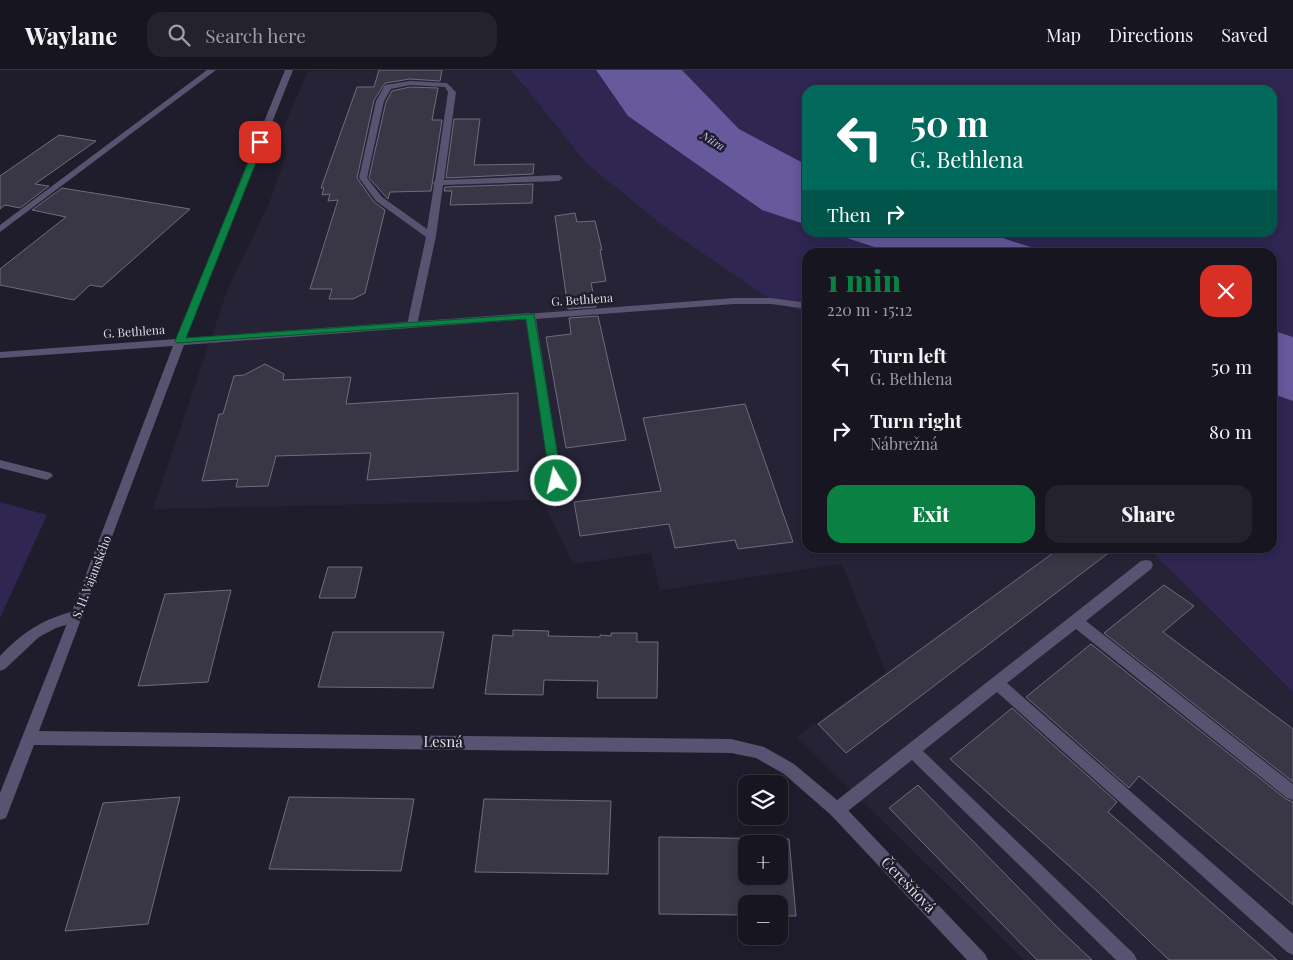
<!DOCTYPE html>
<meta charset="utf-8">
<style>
body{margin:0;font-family:"Playfair Display",serif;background:#24232d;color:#f1f3f6;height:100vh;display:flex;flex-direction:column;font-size:19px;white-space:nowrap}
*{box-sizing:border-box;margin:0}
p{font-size:16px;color:#9e9fa5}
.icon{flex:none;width:28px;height:28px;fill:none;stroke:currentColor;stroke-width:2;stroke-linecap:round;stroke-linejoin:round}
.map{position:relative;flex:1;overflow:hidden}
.side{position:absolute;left:802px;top:178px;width:475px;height:305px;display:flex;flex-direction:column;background:#171620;border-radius:15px;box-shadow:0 2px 12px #0003,0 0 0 1px #36353e}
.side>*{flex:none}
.guide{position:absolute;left:802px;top:15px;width:475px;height:152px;border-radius:15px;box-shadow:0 2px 12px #0003,0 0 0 1px #36353e;background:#00695c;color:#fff;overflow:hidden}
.controls{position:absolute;left:738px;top:705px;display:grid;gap:10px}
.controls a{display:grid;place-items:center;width:50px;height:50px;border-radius:10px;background:#171620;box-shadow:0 2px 12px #0003,0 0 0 1px #36353e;font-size:25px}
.pin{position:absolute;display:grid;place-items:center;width:42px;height:42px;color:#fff;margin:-21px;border-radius:10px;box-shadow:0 2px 8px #0006}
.me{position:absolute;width:55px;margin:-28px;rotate:351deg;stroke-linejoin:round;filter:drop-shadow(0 0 4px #0008)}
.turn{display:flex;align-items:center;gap:18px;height:105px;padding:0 25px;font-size:22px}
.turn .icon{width:65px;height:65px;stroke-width:2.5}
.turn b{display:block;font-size:35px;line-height:42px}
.then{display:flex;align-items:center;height:48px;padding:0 25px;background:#0003;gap:10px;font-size:19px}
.round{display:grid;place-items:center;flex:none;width:52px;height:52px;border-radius:15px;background:#24232d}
.overview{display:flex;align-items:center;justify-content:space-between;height:85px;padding:0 25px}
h1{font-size:30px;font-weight:800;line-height:38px;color:#0b8043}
.primary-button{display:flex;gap:10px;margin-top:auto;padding:10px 25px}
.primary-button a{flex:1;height:58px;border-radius:15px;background:#0b8043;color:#fff;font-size:20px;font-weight:800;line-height:58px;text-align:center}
.primary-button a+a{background:#24232d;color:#f1f3f6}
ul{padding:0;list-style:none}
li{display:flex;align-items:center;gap:15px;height:65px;padding:0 25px}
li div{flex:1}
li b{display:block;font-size:19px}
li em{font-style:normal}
header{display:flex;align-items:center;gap:30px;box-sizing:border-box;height:70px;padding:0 25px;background:#171620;border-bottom:1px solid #36353e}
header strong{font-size:24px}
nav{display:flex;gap:28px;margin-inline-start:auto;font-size:18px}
.search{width:350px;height:45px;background:#24232d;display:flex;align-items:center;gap:12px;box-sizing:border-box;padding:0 18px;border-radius:15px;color:#9e9fa5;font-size:19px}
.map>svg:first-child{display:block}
.built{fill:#262337}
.green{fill:#2f2652}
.water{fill:#66599c}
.building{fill:#393746;stroke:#6e6c7d;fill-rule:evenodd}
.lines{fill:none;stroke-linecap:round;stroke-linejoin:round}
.lane{fill:#575370;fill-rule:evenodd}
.street{fill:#575370;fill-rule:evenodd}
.route{fill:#0b8043;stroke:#07532c}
.labels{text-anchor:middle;stroke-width:5;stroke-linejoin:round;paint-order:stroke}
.far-water-label{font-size:11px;font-style:italic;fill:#c9c1fa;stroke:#1f1d2b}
.street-label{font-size:12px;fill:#dfdee7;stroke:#1f1d2b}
.near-street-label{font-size:15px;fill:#dfdee7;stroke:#1f1d2b}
</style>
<header>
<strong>Waylane</strong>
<div class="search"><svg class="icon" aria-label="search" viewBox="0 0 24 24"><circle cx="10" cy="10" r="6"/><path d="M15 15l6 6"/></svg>Search here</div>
<nav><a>Map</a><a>Directions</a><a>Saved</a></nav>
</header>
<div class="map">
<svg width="1293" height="890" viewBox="0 0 1293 890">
<rect width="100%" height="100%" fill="#1f1d2b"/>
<path class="built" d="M511,0L586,93L663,156L768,228L807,244L808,478H1148L1293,622V890H1024L797,667L886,602L842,494L660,520L651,483L573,494L542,430L153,439L227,221L270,131L286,85L283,59L308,1Z"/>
<path class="green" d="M511,0H596L628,46L762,140L807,155L808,162L831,163L890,182H808L807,244L768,228L663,156L586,93Z
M682,0H1293V267L1273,260L1272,182H1046L987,163L1272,162V20H808L807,95L739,59Z
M1273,324L1293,331V622L1148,478H1272Z
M0,432L47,445L0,548Z"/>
<path class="water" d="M596,0H682L739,59L807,95V155L762,140L628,46Z
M831,163H987L1046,182H890Z
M1272,260L1293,267V331L1273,324Z"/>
<path class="building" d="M379,0H442L440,11L410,9L385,13L374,30L357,108L374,132L385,140L365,223L353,229H329L332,219H310L338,130L328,131L330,124L322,125L324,118H321L357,17H374Z
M410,17L438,18L432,50H442L431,121L390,122L388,129L369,108L386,32L392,21Z
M454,49H480L474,95L534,94L533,104L446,108Z
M59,65L96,71L35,114L49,116L20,138L5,135L0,139V106Z
M533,114L532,133L450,135L452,121H444L445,117Z
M62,118L118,127L190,139L102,217L90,215L74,230L0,215V199L66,147L32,140Z
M575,143L577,152L595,151L602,180H600L606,211L591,213L596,237L568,239L555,146Z
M598,246L626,370L566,378L546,267L571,264L569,248Z
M265,294L284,304L283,310L351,307L346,334L518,323V401L367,410L371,383L276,386L268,416L236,417L238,409L202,411L219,344H223L234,306L244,305Z
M745,334L793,472L738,479L735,470L675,478L669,454L580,466L574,432L661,421L643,348Z
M1060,478H1115L846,683L818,654Z
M328,497H362L355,528H319Z
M1164,515L1194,536L1163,562L1293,659V712L1104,563Z
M231,520L208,612L138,616L165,524Z
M513,560L549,561L548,566L600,567V565L611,566V563H637V572H658L657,628H597L598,611L544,610L543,625L485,624L493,565L513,566Z
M333,562H444L433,618L318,617Z
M1091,574L1286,729L1293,732V835L1139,706L1129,718L1026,627Z
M1012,638L1117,732L1108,742L1277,890H1169L1097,821L950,689Z
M918,715L1058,858L1092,890H1037L889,738Z
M180,727L148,854L65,861L103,733Z
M289,727L414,729L401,801L269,799Z
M484,729L611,731L608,804L475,802Z
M659,767L789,769L796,846H779V834H746V845L659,844ZM746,774H779V806H746Z"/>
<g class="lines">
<path class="lane" d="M207,0H216L0,162V155Z
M410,11L447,13L456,22L444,110L559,105L563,108L559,111L443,115L436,166L417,255L412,258L407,255L426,167L376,131L359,108L376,31L385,15ZM410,15L445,17L448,22L435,111L433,113L434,115L427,159L382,127L367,108L384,31L391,19Z
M734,228H771L808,233V239L771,234H734L536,249L562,411L560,414H552L525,246L526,244Z
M0,390L51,403L53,406L47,410L0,398Z
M1146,490L1151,491L1153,495L1151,499L1086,551L1293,714V730L1287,728L1076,559L1007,613L1293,864V885L1287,882L997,622L923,681L1134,884L1137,890H1116L912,690L843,745L837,747L831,745L829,740L831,735L1141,491Z
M77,540L82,542L84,546L82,550L56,558L39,567L5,599L0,601V586C25,560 42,550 77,540Z"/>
<path class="street" d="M285,0H293L186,268L530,243L535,246L530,249L184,275L39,661L731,669L764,677L794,694L843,735L985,884L988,890H967L831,745L784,704L756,688L731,683L34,675L6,748L0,750V723L70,546L173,276L0,288V282L176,269Z"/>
</g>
<path class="route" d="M257,71L264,72L186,268L534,244L562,411L560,414H552L550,411L526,249L177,273L175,271Z"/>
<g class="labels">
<g class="far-water-label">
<text transform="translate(713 71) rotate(32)" y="4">Nitra</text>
</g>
<g class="street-label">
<text transform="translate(582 230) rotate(-4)" y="4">G. Bethlena</text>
<text transform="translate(134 262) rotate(-4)" y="4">G. Bethlena</text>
<text transform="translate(92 507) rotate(-69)" y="4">S. H. Vajanského</text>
</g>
<g class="near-street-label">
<text transform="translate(443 672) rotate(1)" y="5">Lesná</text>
<text transform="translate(908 815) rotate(46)" y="5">Čerešňová</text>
</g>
</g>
</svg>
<div class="controls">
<a><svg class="icon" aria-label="layers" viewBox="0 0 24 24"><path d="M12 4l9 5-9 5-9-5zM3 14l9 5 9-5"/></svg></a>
<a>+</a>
<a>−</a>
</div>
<div class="pin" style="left:260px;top:72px;background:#d93025"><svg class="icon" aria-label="arrive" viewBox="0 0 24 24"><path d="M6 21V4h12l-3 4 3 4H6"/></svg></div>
<svg class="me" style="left:556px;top:411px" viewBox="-20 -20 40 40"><circle r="17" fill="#0b8043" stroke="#fff" stroke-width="3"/><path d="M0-11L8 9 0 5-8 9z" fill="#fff"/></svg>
<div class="guide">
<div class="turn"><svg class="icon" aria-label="left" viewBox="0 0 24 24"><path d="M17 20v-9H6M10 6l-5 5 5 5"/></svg><div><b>50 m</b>G. Bethlena</div></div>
<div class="then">Then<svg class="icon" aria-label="right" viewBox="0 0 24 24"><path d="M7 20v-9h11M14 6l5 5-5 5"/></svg></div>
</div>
<section class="side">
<div class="overview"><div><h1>1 min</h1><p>220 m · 15:12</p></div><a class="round" style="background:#d93025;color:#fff"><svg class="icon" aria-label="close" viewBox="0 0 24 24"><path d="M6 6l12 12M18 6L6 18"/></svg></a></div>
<ul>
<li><svg class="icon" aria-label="left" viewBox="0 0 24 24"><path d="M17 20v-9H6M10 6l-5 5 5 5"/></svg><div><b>Turn left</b><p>G. Bethlena</p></div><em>50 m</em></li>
<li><svg class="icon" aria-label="right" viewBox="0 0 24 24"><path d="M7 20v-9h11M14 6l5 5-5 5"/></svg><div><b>Turn right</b><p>Nábrežná</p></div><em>80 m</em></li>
</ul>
<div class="primary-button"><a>Exit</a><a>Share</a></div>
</section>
</div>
